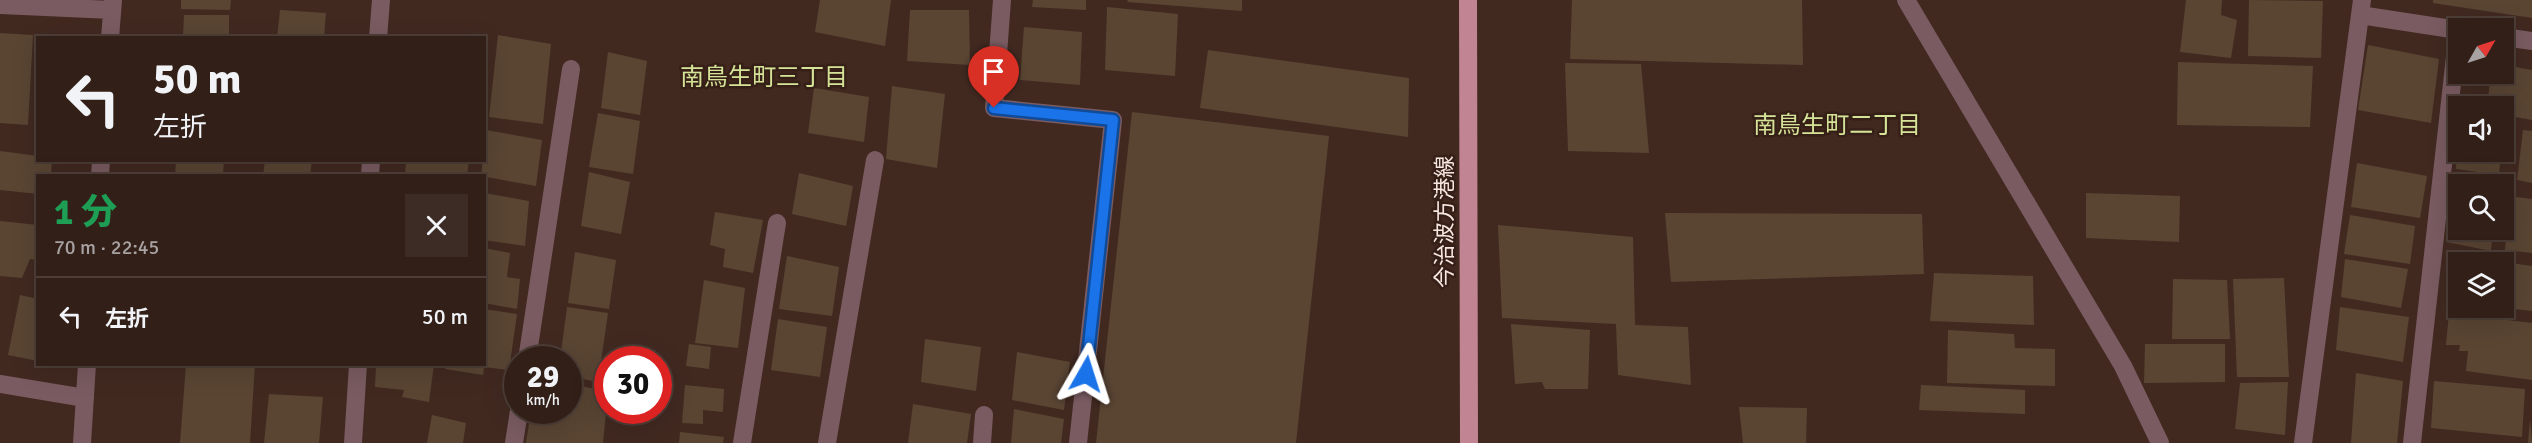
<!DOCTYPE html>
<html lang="ja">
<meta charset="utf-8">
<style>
body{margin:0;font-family:Signika,"Noto Sans JP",sans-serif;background:#3d2c25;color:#f1f3f6;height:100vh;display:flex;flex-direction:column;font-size:22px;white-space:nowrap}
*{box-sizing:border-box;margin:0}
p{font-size:20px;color:#a8a2a2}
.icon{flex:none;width:33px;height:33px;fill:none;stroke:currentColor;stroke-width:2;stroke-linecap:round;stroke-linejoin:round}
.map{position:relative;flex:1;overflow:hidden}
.sheet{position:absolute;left:36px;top:174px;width:450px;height:192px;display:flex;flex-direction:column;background:#311f18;border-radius:0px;box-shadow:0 6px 24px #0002,0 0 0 2px #4c3d37}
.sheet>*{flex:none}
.banner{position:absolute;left:36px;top:36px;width:450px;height:126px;border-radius:0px;box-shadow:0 6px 24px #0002,0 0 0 2px #4c3d37;background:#311f18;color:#f1f3f6;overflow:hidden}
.needle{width:39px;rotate:51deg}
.buttons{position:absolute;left:2448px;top:18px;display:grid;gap:12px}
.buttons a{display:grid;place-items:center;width:66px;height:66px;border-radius:0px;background:#311f18;box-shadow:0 6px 24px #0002,0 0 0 2px #4c3d37;font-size:30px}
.speed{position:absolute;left:504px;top:346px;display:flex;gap:12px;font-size:30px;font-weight:700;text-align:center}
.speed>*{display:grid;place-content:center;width:78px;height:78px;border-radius:50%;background:#311f18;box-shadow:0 6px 24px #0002,0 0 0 2px #4c3d37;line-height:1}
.speed small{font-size:15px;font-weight:400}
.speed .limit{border:9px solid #d22;background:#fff;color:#111}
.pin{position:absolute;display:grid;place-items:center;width:51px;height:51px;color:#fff;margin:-62px -26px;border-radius:50% 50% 50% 0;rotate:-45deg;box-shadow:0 0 6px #0007}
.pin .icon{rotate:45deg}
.me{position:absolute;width:66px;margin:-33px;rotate:6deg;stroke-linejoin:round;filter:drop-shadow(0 0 4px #0008)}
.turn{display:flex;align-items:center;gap:21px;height:126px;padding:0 18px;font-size:27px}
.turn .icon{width:78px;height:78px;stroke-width:2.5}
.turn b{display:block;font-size:42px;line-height:51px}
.round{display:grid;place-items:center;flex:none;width:63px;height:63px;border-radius:0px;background:#3d2c25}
.overview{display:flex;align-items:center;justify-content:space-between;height:102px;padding:0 18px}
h1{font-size:36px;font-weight:800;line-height:45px;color:#1e9e55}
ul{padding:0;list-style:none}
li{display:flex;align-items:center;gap:18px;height:78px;padding:0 18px;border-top:2px solid #4c3d37}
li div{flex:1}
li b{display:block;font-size:22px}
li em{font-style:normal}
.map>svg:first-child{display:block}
.building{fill:#5a4533}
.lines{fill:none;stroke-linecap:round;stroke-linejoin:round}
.minor{stroke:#795b61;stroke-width:18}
.major{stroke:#c08492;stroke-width:18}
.route-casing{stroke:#114b97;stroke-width:15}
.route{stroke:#1a73e8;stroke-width:10}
.labels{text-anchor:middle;stroke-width:5;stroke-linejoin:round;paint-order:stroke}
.street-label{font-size:22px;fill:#f7e7e1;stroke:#361f16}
.neighbourhood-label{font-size:24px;fill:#d4e397;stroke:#361f16}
</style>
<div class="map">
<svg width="2532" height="443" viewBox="0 0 2532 443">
<rect width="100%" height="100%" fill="#412920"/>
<path class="building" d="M181,0H231L230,10L181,9Z
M820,0H891L885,46L815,32Z
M1033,0H1086V10L1032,7Z
M1128,0H1242V11L1127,2Z
M1572,0H1802L1803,65L1570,59Z
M2186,0H2222L2221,15L2237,20L2231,58L2180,52Z
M2249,0L2323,1L2321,58L2248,56Z
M2433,0H2532V18L2433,3Z
M1107,7L1178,14L1175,76L1105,70Z
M280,10L326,13L324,38H277Z
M910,10H969L970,65L907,61Z
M184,15H229V38H183Z
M1024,27L1082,32L1080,85L1020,80Z
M0,33L33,35L28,125L0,123Z
M498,35L551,44L543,124L489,117Z
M2368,45L2439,59L2431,123L2358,110Z
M1208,50L1409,78L1408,137L1200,108Z
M608,52L647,61L640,115L601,108Z
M2178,62L2313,66L2310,127L2177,125Z
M1565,63L1641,64L1649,153L1568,151Z
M2504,65L2532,70V120L2504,115V106H2487L2491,74H2504Z
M892,86L945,94L937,168L886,159Z
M814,88L869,97L864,142L808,133Z
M1132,112L1329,136L1296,443H1096Z
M598,113L640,121L633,174L589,167Z
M486,130L542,140L536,186L481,176Z
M2523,130L2532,131V183L2517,180Z
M0,151L38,156V160H52L51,176H38V194L0,190Z
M2457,152H2501L2499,175L2456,169Z
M176,160H224L223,176H175Z
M265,160H312L310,176H263Z
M406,160H469L467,176H405Z
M2357,163L2427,176L2420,218L2351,207Z
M589,172L630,182L621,234L581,226Z
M799,173L853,186L846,226L792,214Z
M2453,190L2458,191V230H2493L2491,251L2446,242Z
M484,193L529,201L525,246L484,240Z
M2086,193L2180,196L2179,242L2086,238Z
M2509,196L2532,199V253L2505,250Z
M715,212L763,220L753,273L723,267L725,249L710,245Z
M1665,213L1922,214L1924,274L1671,282Z
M2350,215L2415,226L2410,264L2344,254Z
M0,221L38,225V260L30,259L22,278L0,276Z
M1498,225L1633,237L1635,325L1688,327L1691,385L1618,375L1616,324L1502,318Z
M484,248L510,253L507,277L520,279L517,309L484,303Z
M575,252L616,260L609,309L568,303Z
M787,256L839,267L832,316L779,309Z
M2345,259L2408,269L2401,308L2341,297Z
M2504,262L2532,266V311L2504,308Z
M1934,273L2033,276L2034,325L1930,321Z
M2284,278L2289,377H2237L2233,279Z
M2173,279L2227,280L2230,339H2172Z
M704,280L745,288L738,348L695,343Z
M20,295L38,299V361L8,355Z
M567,307L608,313L598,382L568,376V360H560Z
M2340,307L2409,317L2403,362L2336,350Z
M484,309L517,314L509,370L484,367L483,375L445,369V364H484Z
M2449,313L2532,323V380L2466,371L2468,351H2459L2460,345H2446Z
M778,319L827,327L820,377L771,370Z
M1511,324L1590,330L1588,389H1545L1542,382L1515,384Z
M1948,330L2014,334L2015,348L2055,349V386L1947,383Z
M925,339L981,347L976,391L921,382Z
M689,344L711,347L709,369L686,366Z
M2145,344H2225V382L2144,383Z
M1017,352L1070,362L1064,410L1012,400Z
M186,364H255L250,443H180Z
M393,364H434L429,402L402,397L404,390L375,387L376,365Z
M2356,373L2403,381L2397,443H2351Z
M2434,381L2525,389L2522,437L2431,428Z
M2288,382L2285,435L2235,429L2240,383Z
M568,383L608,392L603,443H526L531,411H568Z
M685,385L724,389L723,412L703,410V424L682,423Z
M1921,385L2025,390V414L1919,410Z
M269,394L323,397L319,443H264Z
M913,404L971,414L967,443H908Z
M1739,407L1807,408L1806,443H1743Z
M1014,409L1064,419L1061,443H1011Z
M432,415L466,423L463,443H427Z
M2530,420L2532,443H2528Z
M680,432L724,437L723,443H679Z"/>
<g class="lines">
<path class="minor" d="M1002,0L994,108L1113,120L1078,443
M1906,0L2123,366L2160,443
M0,5L112,10
M2360,15L2458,30
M2504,37L2532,41
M110,38L113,0
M378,38L381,0
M100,176L101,160
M370,176L371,160
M527,360L571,69
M0,384L85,398
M82,443L87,364
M353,443L358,364
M514,443L519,411
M742,443L777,223
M827,443L875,160
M982,443L984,415
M2303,443L2362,0
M2412,443L2458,30"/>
<path class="major" d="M1468,0L1469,443"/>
</g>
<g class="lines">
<g class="route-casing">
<path id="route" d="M994,108L1113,120L1086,374"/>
</g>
<use href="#route" class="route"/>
</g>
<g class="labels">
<g class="street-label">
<text transform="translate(1444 222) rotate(-90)" y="8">今治波方港線</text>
</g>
<g class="neighbourhood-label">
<text x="764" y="85">南鳥生町三丁目</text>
<text x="1837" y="133">南鳥生町二丁目</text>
</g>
</g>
</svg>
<div class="buttons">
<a><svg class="needle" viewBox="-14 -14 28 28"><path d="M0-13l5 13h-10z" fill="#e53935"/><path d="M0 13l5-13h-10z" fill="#a8a2a2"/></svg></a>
<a><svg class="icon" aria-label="sound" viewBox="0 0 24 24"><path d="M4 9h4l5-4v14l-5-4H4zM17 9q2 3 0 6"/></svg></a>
<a><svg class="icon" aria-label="search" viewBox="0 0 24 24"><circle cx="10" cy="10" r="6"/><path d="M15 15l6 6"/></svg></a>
<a><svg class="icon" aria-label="layers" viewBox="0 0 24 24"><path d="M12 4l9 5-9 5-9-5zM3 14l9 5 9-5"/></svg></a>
</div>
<div class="speed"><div>29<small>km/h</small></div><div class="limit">30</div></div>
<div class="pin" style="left:994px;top:108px;background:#d93025"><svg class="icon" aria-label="arrive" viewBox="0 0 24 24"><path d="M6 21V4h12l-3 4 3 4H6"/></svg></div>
<svg class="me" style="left:1086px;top:374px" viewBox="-20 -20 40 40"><path d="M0-17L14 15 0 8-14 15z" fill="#1a73e8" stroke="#fff" stroke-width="4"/></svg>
<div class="banner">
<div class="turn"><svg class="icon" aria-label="left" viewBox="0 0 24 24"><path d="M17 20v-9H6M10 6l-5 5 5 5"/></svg><div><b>50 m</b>左折</div></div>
</div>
<section class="sheet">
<div class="overview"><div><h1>1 分</h1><p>70 m · 22:45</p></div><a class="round"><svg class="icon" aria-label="close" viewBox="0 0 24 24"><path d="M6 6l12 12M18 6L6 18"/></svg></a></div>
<ul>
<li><svg class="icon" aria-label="left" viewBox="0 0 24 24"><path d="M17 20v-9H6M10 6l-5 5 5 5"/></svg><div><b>左折</b></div><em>50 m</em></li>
</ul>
</section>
</div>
